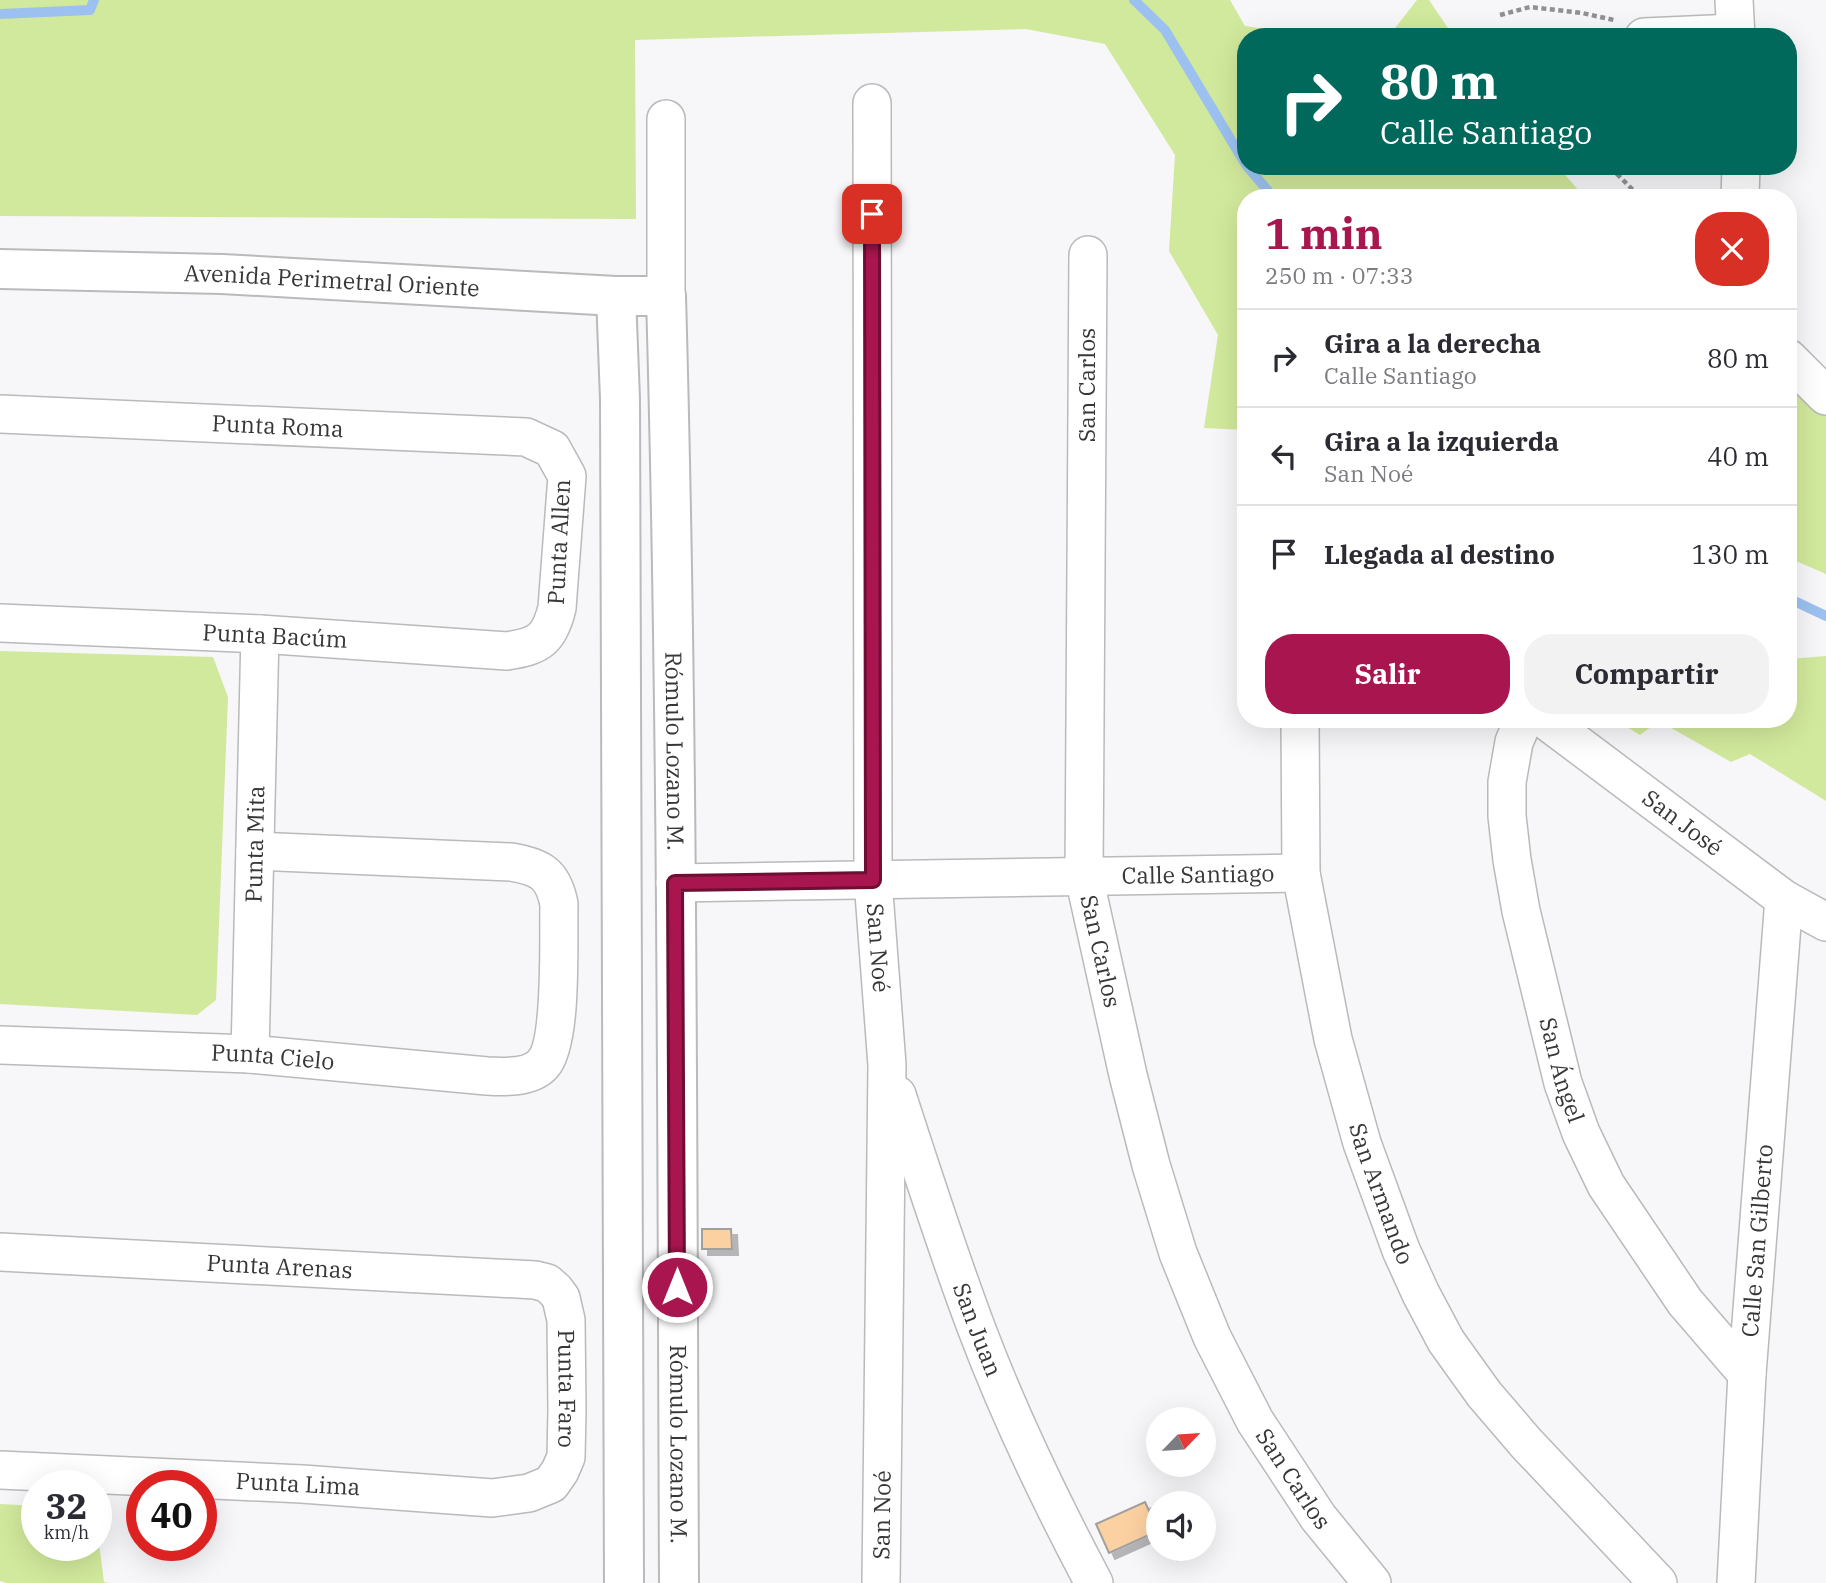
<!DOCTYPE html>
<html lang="es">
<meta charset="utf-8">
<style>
body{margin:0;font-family:"IBM Plex Serif",serif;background:#f2f2f3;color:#2b2b33;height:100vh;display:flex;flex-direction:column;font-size:26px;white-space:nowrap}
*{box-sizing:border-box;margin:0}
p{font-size:23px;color:#7c7c81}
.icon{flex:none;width:38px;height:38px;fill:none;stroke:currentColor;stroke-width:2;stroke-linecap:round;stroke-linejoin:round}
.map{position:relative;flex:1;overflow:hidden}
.side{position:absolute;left:1237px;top:189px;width:560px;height:539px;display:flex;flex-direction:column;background:#fff;border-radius:28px;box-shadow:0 7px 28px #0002}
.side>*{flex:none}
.top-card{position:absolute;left:1237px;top:28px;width:560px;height:147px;border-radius:28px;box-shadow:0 7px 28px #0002;background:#00695c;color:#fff;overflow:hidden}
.needle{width:46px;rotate:65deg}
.tools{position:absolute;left:1146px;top:1407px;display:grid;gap:14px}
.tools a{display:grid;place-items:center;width:70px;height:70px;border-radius:50%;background:#fff;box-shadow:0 7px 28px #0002;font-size:35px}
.speed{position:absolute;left:21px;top:1470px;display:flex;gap:14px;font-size:35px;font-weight:700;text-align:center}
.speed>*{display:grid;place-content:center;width:91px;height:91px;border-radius:50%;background:#fff;box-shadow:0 7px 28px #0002;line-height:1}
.speed small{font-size:18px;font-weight:400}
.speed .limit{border:10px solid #d22;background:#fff;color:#111}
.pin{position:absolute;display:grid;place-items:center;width:60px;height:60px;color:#fff;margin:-30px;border-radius:14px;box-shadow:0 4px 10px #0006}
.me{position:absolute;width:77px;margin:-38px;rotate:0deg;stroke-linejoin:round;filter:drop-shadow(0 0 5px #0008)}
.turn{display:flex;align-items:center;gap:24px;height:147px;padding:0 28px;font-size:32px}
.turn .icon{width:91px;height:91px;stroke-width:2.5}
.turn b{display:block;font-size:49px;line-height:60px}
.round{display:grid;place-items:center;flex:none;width:74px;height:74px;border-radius:28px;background:#f2f2f3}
.overview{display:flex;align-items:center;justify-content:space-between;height:119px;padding:0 28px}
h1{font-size:42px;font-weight:700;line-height:52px;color:#a8154f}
.button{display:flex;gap:14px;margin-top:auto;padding:14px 28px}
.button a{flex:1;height:80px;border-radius:28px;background:#a8154f;color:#fff;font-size:28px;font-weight:700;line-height:80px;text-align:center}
.button a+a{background:#f2f2f3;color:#2b2b33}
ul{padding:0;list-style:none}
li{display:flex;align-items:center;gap:21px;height:98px;padding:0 28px;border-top:2px solid #e1e1e2}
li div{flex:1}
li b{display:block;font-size:26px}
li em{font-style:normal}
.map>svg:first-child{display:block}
.green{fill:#d1e99c}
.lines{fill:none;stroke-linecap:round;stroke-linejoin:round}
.stream{stroke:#9cc1f0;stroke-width:10}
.building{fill:#fcd1a2;stroke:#a2a09e;stroke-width:2;filter:url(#shadow)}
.minor-casing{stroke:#bab9bb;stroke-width:40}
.tertiary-casing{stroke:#bab9bb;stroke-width:42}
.path{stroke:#919092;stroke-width:4.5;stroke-dasharray:5 3.5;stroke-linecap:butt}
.minor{stroke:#fff;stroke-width:37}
.tertiary{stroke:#fff;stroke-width:38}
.route-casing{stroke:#6d0e33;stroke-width:18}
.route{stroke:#a8154f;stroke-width:12}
.labels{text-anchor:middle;stroke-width:5;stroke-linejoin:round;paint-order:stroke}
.street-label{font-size:23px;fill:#373738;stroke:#fff}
</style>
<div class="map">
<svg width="1826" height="1583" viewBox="0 0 1826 1583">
<defs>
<filter id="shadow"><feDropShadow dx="6" dy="6" stdDeviation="0" flood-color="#0004"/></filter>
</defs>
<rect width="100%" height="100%" fill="#f7f6f9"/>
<path class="green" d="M0,0H1230L1245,26L1319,37H1246V166H1561V170L1585,198H1246V430L1204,428L1218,335L1169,251L1175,155L1105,44L1026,29L635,40L636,219L0,216Z
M1417,0H1429L1454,37H1388Z
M1804,387L1826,403V574L1789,558L1788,407Z
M0,651L213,657L228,697L216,1000L197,1015L0,1004Z
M1826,656V801L1750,754L1731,762L1659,721L1640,735L1614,719H1788L1789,659Z
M0,1504L37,1506V1545H96V1521L104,1582L109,1583H7L0,1581Z"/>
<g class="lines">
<path class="stream" d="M1134,0L1165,30L1246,165
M0,14L90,10L94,0
M1247,166L1274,198
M1788,598L1826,616"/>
</g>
<path class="building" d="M702,1229H731L732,1249H702Z
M1145,1502L1158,1531L1109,1553L1096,1524Z"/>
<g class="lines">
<g class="minor-casing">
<g id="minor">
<path d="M1734,0L1736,37"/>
<path d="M1644,37L1735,33"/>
<path id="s1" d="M872,103L873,880L887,1065L881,1583"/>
<path d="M1740,198L1741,166"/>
<path id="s2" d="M1088,255L1084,877L1128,1075L1151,1165L1178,1253L1212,1337L1255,1421L1318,1517L1372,1583"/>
<path d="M666,296V119"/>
<path d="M1788,358L1826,396"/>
<path id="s3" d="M0,414L526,437L552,449L567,476L557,608C549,640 539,646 507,651L260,634L0,623"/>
<path id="s4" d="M1300,719L1301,873L1333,1039L1362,1143L1401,1250L1421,1294L1446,1341L1484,1394L1526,1443L1658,1583"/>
<path id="s5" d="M1524,719L1514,742L1507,782V816L1512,860L1521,911L1563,1083L1581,1133L1606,1185L1685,1302L1747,1374"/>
<path id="s6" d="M1544,719L1784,899L1826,922"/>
<path id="s7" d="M675,883L1301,873"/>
<path id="s8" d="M0,1045L250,1054L487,1076C504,1077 531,1078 543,1064C563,1042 558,937 559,904C553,874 541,867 511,862L255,851"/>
<path id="s9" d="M250,1054L260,634"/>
<path id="s10" d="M897,1095C922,1172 947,1250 976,1327C1009,1415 1050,1500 1094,1583"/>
<path id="s11" d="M0,1252L535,1280L547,1283L555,1290L561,1298L566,1320L567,1410L566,1457L560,1471L551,1484L529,1493L492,1498L302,1484L0,1470"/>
<path id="s12" d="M1736,1583L1747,1374L1784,899"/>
</g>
</g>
<g class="tertiary-casing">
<g id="tertiary">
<path id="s13" d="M0,269L222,274L616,296H666C678,725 677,1154 679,1583"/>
<path d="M616,296L620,399L624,1583"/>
</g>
</g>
<path class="path" d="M1500,15L1530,7L1582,13L1614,20
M1614,166L1617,174L1641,198"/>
<use href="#minor" class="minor"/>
<use href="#tertiary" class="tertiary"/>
</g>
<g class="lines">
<g class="route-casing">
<path id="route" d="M677,1287L675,883L873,880L872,214"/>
</g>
<use href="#route" class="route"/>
</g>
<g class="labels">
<g class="street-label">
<text dy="8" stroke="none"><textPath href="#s13" startOffset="332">Avenida Perimetral Oriente</textPath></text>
<text transform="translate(1087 385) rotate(-90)" y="8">San Carlos</text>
<text dy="8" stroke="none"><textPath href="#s3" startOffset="278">Punta Roma</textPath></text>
<text transform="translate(559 542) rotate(-87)" y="8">Punta Allen</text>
<text transform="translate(275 636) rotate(3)" y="8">Punta Bacúm</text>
<text dy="8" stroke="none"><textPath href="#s13" startOffset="1122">Rómulo Lozano M.</textPath></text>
<text dy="8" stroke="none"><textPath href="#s6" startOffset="173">San José</textPath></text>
<text dy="8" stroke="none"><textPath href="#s9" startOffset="210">Punta Mita</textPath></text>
<text dy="8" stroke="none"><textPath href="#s7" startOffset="523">Calle Santiago</textPath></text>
<text dy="8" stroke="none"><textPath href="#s1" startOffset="845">San Noé</textPath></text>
<text dy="8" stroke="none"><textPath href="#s2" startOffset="698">San Carlos</textPath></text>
<text dy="8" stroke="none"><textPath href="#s8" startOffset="273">Punta Cielo</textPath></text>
<text dy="8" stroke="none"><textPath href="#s5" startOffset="360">San Ángel</textPath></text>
<text dy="8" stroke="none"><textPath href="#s4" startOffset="485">San Armando</textPath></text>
<text dy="8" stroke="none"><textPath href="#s12" startOffset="343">Calle San Gilberto</textPath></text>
<text dy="8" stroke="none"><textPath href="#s11" startOffset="280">Punta Arenas</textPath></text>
<text dy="8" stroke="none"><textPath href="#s10" startOffset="248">San Juan</textPath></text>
<text dy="8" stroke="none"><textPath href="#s11" startOffset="660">Punta Faro</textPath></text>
<text dy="8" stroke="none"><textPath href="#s13" startOffset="1815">Rómulo Lozano M.</textPath></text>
<text dy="8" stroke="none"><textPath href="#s2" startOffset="1264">San Carlos</textPath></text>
<text transform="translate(298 1484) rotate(3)" y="8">Punta Lima</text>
<text transform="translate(882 1515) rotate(-89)" y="8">San Noé</text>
</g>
</g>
</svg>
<div class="tools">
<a><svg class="needle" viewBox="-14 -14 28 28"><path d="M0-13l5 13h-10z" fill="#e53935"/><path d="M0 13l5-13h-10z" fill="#7c7c81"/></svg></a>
<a><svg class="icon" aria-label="sound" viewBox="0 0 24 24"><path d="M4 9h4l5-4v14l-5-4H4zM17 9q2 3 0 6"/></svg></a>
</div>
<div class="speed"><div>32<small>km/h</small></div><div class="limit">40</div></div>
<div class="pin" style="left:872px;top:214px;background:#d93025"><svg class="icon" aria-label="arrive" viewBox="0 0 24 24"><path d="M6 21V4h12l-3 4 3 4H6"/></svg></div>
<svg class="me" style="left:677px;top:1287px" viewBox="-20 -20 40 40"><circle r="17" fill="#a8154f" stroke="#fff" stroke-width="3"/><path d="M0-11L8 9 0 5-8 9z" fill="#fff"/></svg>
<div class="top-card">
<div class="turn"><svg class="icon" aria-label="right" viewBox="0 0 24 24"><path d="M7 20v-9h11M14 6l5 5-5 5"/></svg><div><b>80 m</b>Calle Santiago</div></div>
</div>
<section class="side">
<div class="overview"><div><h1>1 min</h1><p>250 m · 07:33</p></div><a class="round" style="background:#d93025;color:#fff"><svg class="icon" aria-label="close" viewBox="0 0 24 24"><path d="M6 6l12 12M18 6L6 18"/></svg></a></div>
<ul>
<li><svg class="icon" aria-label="right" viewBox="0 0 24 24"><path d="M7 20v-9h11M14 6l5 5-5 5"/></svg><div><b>Gira a la derecha</b><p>Calle Santiago</p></div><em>80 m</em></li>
<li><svg class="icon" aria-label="left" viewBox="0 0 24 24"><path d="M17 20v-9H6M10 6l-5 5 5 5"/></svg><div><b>Gira a la izquierda</b><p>San Noé</p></div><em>40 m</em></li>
<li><svg class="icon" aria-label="arrive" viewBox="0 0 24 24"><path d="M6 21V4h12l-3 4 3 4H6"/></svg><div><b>Llegada al destino</b></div><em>130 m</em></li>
</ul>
<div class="button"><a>Salir</a><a>Compartir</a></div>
</section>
</div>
